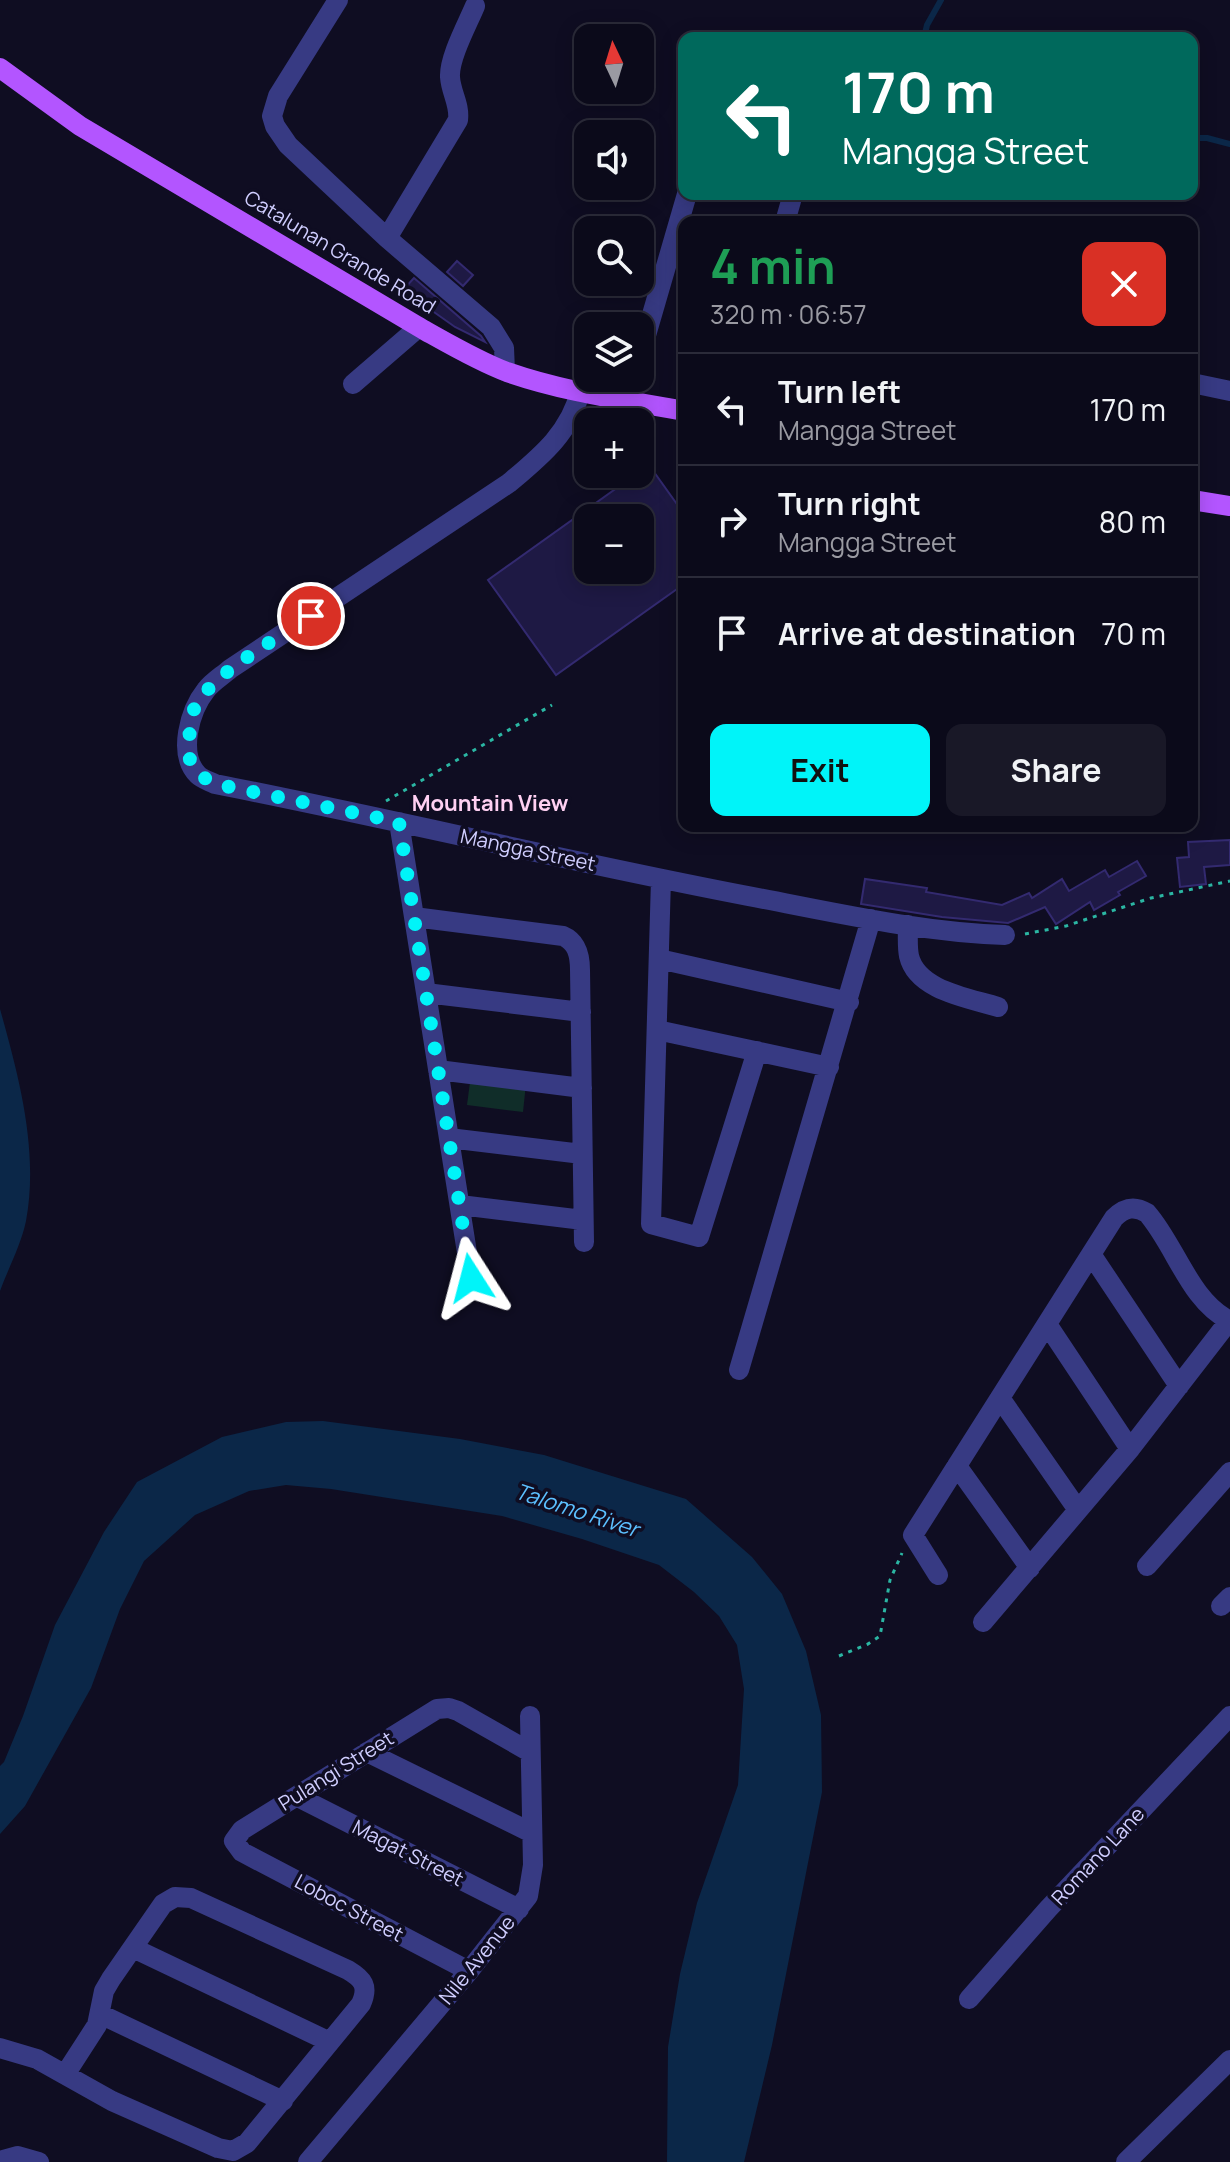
<!DOCTYPE html>
<meta charset="utf-8">
<style>
body{margin:0;font-family:Manrope,sans-serif;background:#191827;color:#f1f3f6;height:100vh;display:flex;flex-direction:column;font-size:30px;white-space:nowrap}
*{box-sizing:border-box;margin:0}
p{font-size:26px;color:#9a9aa2}
.icon{flex:none;width:44px;height:44px;fill:none;stroke:currentColor;stroke-width:2;stroke-linecap:round;stroke-linejoin:round}
.map{position:relative;flex:1;overflow:hidden}
.drawer{position:absolute;left:678px;top:216px;width:520px;height:616px;display:flex;flex-direction:column;background:#0b0a1a;border-radius:16px;box-shadow:0 4px 20px #0003,0 0 0 2px #2b2b39}
.drawer>*{flex:none}
.guide{position:absolute;left:678px;top:32px;width:520px;height:168px;border-radius:16px;box-shadow:0 4px 20px #0003,0 0 0 2px #2b2b39;background:#00695c;color:#fff;overflow:hidden}
.needle{width:52px;rotate:356deg}
.fabs{position:absolute;left:574px;top:24px;display:grid;gap:16px}
.fabs a{display:grid;place-items:center;width:80px;height:80px;border-radius:16px;background:#0b0a1a;box-shadow:0 4px 20px #0003,0 0 0 2px #2b2b39;font-size:40px}
.pin{position:absolute;display:grid;place-items:center;width:68px;height:68px;color:#fff;margin:-34px;border:4px solid #fff;border-radius:50%;box-shadow:0 2px 8px #0007}
.me{position:absolute;width:88px;margin:-44px;rotate:351deg;stroke-linejoin:round;filter:drop-shadow(0 0 6px #0008)}
.turn{display:flex;align-items:center;gap:28px;height:168px;padding:0 32px;font-size:36px}
.turn .icon{width:104px;height:104px;stroke-width:2.5}
.turn b{display:block;font-size:56px;line-height:68px}
.round{display:grid;place-items:center;flex:none;width:84px;height:84px;border-radius:16px;background:#191827}
.head{display:flex;align-items:center;justify-content:space-between;height:136px;padding:0 32px}
h1{font-size:48px;font-weight:700;line-height:60px;color:#1e9e55}
.button{display:flex;gap:16px;margin-top:auto;padding:16px 32px}
.button a{flex:1;height:92px;border-radius:16px;background:#00f4f9;color:#111;font-size:32px;font-weight:700;line-height:92px;text-align:center}
.button a+a{background:#191827;color:#f1f3f6}
ul{padding:0;list-style:none}
li{display:flex;align-items:center;gap:24px;height:112px;padding:0 32px;border-top:2px solid #2b2b39}
li div{flex:1}
li b{display:block;font-size:30px}
li em{font-style:normal}
.map>svg:first-child{display:block}
.green{fill:#102d29}
.water{fill:#0b2748}
.lines{fill:none;stroke-linecap:round;stroke-linejoin:round}
.stream{stroke:#0b2748;stroke-width:6}
.building{fill:#1e1944;stroke:#332a70;stroke-width:2;fill-rule:evenodd}
.path{stroke:#2bb6a3;stroke-width:3;stroke-dasharray:4 6;stroke-linecap:butt}
.minor{stroke:#373a83;stroke-width:20}
.major{stroke:#b355ff;stroke-width:20}
.route{stroke:#00f4f9;stroke-width:14;stroke-dasharray:0 25.2}
.labels{text-anchor:middle;stroke-width:7;stroke-linejoin:round;paint-order:stroke}
.street-label{font-size:20px;fill:#d0ceff;stroke:#0f0d22}
.neighbourhood-label{font-size:22px;font-weight:bold;fill:#ffd0f2;stroke:#0f0d22}
.water-label{font-size:22px;font-style:italic;fill:#5cc0ff;stroke:#0f0d22}
</style>
<div class="map">
<svg width="1230" height="2162" viewBox="0 0 1230 2162">
<rect width="100%" height="100%" fill="#0f0d22"/>
<path class="green" d="M472,1067L527,1074L523,1112L467,1105Z"/>
<path class="water" d="M0,1009C19,1077 39,1151 26,1221C21,1245 8,1269 0,1291Z
M323,1421L460,1439L544,1455L686,1499L752,1557L782,1594L806,1651L821,1715L822,1792L772,2045L744,2162H667L668,2047L680,1974L697,1903L738,1785L744,1689L737,1645L719,1616L694,1592L659,1565L582,1539L502,1516L331,1489L286,1485L249,1491L195,1515L144,1561L120,1609L91,1688L25,1806L0,1834V1766L4,1762L23,1716L55,1625L104,1532L137,1482L222,1437L286,1422Z"/>
<g class="lines">
<path class="stream" d="M924,38L927,25L941,0
M1192,138H1207L1230,144"/>
</g>
<path class="building" d="M457,261L473,275L463,286L447,272Z
M414,278L481,336L485,342L455,327L403,290Z
M649,465L684,514V584L556,675L488,580ZM588,518H640V570H588Z
M1230,840V865L1204,867L1206,884L1180,887L1177,858L1189,857L1188,842Z
M1137,861L1146,876L1118,892L1120,895L1094,910L1090,902L1056,924L1045,907L1008,923L942,917L861,904L865,879L927,888L926,892L1002,905L1029,893L1032,898L1062,879L1069,891L1105,870L1109,877Z"/>
<g class="lines">
<path class="path" d="M386,801L552,705
M1025,934L1066,926L1151,898L1230,881
M839,1656L868,1644L880,1636L890,1580L902,1553"/>
<path class="minor" d="M338,0L278,96L272,116L275,126L288,145L387,238L491,327L504,348L505,371
M785,222L793,194
M387,238L458,120C460,104 451,93 450,77C449,58 467,25 475,6
M640,356L687,194
M1192,383L1230,391
M353,384L419,327
M580,391C571,432 540,457 509,483L230,669C222,676 212,682 206,690C190,710 177,754 198,775C202,779 209,781 215,784C393,819 570,862 748,896C833,912 918,932 1005,935
M627,400L634,378
M399,822L471,1278
M661,879L651,1224L699,1237L757,1051
M414,917L563,936C577,942 580,955 580,970L584,1242
M908,925C908,935 907,946 909,956C917,991 970,998 998,1007
M659,959L849,1002
M426,993L581,1012
M657,1030L829,1067
M438,1070L582,1088
M449,1138L582,1154
M460,1205L583,1220
M1091,1254L1179,1386
M1047,1324L1130,1449
M739,1370L871,919
M1000,1398L1078,1510
M957,1466L1030,1568
M1147,1566L1230,1472
M938,1575L913,1535L1114,1218C1124,1208 1134,1205 1147,1213C1176,1246 1189,1300 1230,1321
M1221,1606L1230,1597
M983,1622L1130,1449L1229,1321
M367,1752L530,1832
M298,1797L519,1909
M133,1948L330,2042
M469,1971L242,1852L234,1841L242,1830L437,1709L449,1708L458,1711L530,1752
M969,1999L1048,1909L1230,1716
M100,2014L283,2101
M0,2048L37,2059L112,2101L218,2148L233,2151L247,2143L361,2004C369,1986 363,1979 348,1970L191,1898L175,1897L163,1904L111,1979L104,1991L97,2025L66,2073
M0,2161L18,2156L39,2162
M308,2162L469,1971L528,1896L533,1865L530,1716
M1126,2162L1230,2060"/>
<path class="major" d="M0,68L80,126L424,330C451,345 478,361 507,372C564,392 625,400 684,411
M1192,500L1230,506"/>
</g>
<g class="lines">
<path class="route" d="M311,616C279,638 202,678 192,715C190,723 190,732 189,740C186,763 195,774 215,784L399,822L471,1278"/>
</g>
<g class="labels">
<g class="street-label">
<text transform="translate(340 252) rotate(31)" y="7">Catalunan Grande Road</text>
<text transform="translate(528 850) rotate(12)" y="7">Mangga Street</text>
<text transform="translate(336 1771) rotate(-32)" y="7">Pulangi Street</text>
<text transform="translate(408 1853) rotate(27)" y="7">Magat Street</text>
<text transform="translate(1098 1856) rotate(-47)" y="7">Romano Lane</text>
<text transform="translate(349 1908) rotate(28)" y="7">Loboc Street</text>
<text transform="translate(477 1960) rotate(-51)" y="7">Nile Avenue</text>
</g>
<g class="neighbourhood-label">
<text x="490" y="811">Mountain View</text>
</g>
<g class="water-label">
<text transform="translate(577 1510) rotate(18)" y="8">Talomo River</text>
</g>
</g>
</svg>
<div class="fabs">
<a><svg class="needle" viewBox="-14 -14 28 28"><path d="M0-13l5 13h-10z" fill="#e53935"/><path d="M0 13l5-13h-10z" fill="#9a9aa2"/></svg></a>
<a><svg class="icon" aria-label="sound" viewBox="0 0 24 24"><path d="M4 9h4l5-4v14l-5-4H4zM17 9q2 3 0 6"/></svg></a>
<a><svg class="icon" aria-label="search" viewBox="0 0 24 24"><circle cx="10" cy="10" r="6"/><path d="M15 15l6 6"/></svg></a>
<a><svg class="icon" aria-label="layers" viewBox="0 0 24 24"><path d="M12 4l9 5-9 5-9-5zM3 14l9 5 9-5"/></svg></a>
<a>+</a>
<a>−</a>
</div>
<div class="pin" style="left:311px;top:616px;background:#d93025"><svg class="icon" aria-label="arrive" viewBox="0 0 24 24"><path d="M6 21V4h12l-3 4 3 4H6"/></svg></div>
<svg class="me" style="left:471px;top:1278px" viewBox="-20 -20 40 40"><path d="M0-17L14 15 0 8-14 15z" fill="#00f4f9" stroke="#fff" stroke-width="4"/></svg>
<div class="guide">
<div class="turn"><svg class="icon" aria-label="left" viewBox="0 0 24 24"><path d="M17 20v-9H6M10 6l-5 5 5 5"/></svg><div><b>170 m</b>Mangga Street</div></div>
</div>
<section class="drawer">
<div class="head"><div><h1>4 min</h1><p>320 m · 06:57</p></div><a class="round" style="background:#d93025;color:#fff"><svg class="icon" aria-label="close" viewBox="0 0 24 24"><path d="M6 6l12 12M18 6L6 18"/></svg></a></div>
<ul>
<li><svg class="icon" aria-label="left" viewBox="0 0 24 24"><path d="M17 20v-9H6M10 6l-5 5 5 5"/></svg><div><b>Turn left</b><p>Mangga Street</p></div><em>170 m</em></li>
<li><svg class="icon" aria-label="right" viewBox="0 0 24 24"><path d="M7 20v-9h11M14 6l5 5-5 5"/></svg><div><b>Turn right</b><p>Mangga Street</p></div><em>80 m</em></li>
<li><svg class="icon" aria-label="arrive" viewBox="0 0 24 24"><path d="M6 21V4h12l-3 4 3 4H6"/></svg><div><b>Arrive at destination</b></div><em>70 m</em></li>
</ul>
<div class="button"><a>Exit</a><a>Share</a></div>
</section>
</div>
